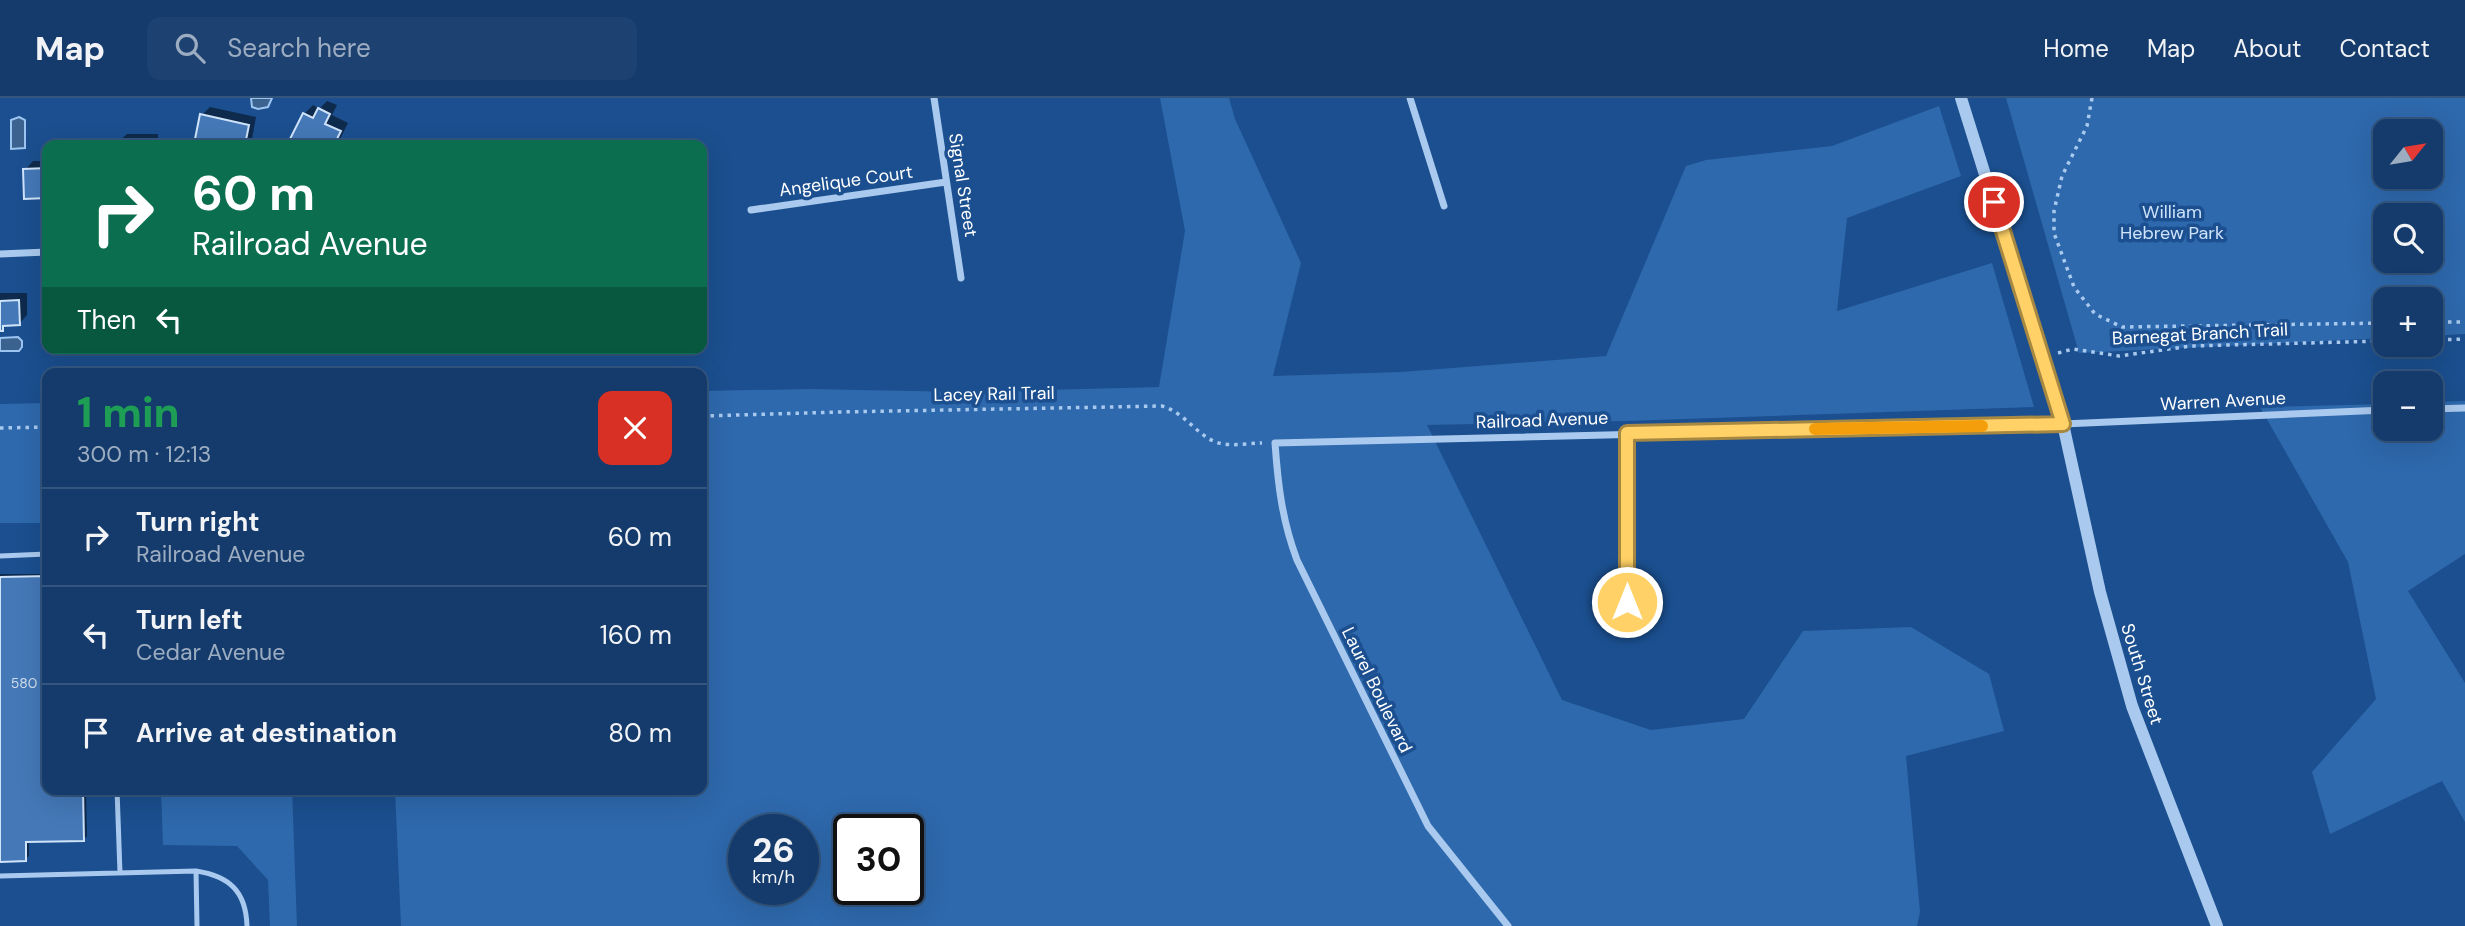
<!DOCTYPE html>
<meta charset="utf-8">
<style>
body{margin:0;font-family:"DM Sans",sans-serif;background:#1d4271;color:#f1f3f6;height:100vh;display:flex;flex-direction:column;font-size:26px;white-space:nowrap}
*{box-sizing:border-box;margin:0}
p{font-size:23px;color:#9dadc1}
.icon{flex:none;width:38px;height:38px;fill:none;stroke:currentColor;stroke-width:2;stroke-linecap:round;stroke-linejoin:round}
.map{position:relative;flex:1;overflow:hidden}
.details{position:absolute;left:42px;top:270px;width:665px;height:427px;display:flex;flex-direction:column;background:#143b6b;border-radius:14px;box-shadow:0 7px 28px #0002,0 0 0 2px #33557e}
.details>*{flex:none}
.guide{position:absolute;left:42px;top:42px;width:665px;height:214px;border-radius:14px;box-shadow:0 7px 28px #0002,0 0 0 2px #33557e;background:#0b6e4f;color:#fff;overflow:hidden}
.needle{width:46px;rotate:60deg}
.tools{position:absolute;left:2373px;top:21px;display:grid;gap:14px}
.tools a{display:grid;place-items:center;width:70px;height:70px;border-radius:14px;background:#143b6b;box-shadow:0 7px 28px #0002,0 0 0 2px #33557e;font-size:35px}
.speed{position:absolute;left:728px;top:716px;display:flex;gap:14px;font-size:35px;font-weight:700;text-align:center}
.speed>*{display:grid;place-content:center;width:91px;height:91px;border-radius:50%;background:#143b6b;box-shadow:0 7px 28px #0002,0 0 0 2px #33557e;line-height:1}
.speed small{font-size:18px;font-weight:400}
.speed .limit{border:4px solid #111;border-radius:10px;background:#fff;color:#111}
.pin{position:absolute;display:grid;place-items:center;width:60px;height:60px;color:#fff;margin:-30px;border:4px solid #fff;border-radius:50%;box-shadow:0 2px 7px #0007}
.me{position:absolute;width:77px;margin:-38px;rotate:0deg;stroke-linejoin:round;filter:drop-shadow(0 0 5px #0008)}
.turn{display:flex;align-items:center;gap:24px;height:147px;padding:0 35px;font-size:32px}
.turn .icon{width:91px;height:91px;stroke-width:2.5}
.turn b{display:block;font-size:49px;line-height:60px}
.then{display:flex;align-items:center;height:66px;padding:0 35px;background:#0003;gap:14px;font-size:26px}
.round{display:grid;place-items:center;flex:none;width:74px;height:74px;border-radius:14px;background:#1d4271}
.headline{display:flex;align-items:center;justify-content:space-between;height:119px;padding:0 35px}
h1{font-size:42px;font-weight:800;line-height:52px;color:#1e9e55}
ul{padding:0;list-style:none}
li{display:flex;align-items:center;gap:21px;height:98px;padding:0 35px;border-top:2px solid #33557e}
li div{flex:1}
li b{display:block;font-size:26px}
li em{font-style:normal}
header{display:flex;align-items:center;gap:42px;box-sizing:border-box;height:98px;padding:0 35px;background:#143b6b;border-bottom:2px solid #33557e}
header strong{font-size:33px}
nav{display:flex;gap:38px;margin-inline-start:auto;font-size:24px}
.search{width:490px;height:63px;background:#1d4271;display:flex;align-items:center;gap:18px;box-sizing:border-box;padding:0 24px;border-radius:14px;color:#9dadc1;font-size:26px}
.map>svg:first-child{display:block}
.green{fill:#2e69ad;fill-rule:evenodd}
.water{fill:#3c6290;stroke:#9cc4f0;stroke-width:2}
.shadow{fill:#0007}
.building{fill:#4478b7;stroke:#cfe3fa;stroke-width:2}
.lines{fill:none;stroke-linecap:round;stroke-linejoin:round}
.path{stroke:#a9c9ee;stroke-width:3.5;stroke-dasharray:3.5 5;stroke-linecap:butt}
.service{stroke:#a9c9ee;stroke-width:5}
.minor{stroke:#a9c9ee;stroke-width:7}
.tertiary{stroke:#a9c9ee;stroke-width:12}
.route-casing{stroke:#a68842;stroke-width:18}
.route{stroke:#ffd166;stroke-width:12}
.slow{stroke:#f59e0b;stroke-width:12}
.labels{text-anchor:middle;stroke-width:7;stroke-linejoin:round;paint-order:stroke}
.number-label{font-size:14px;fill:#d0dded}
.street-label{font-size:18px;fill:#fff;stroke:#1b4f8f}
.park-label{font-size:18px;fill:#cfe3fa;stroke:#1b4f8f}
</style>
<header>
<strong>Map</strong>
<div class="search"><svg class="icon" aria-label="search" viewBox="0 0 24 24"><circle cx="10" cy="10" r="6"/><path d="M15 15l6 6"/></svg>Search here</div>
<nav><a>Home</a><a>Map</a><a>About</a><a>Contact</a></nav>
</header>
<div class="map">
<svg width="2465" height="828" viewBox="0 0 2465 828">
<rect width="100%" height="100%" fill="#1b4f8f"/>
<path class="green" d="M1160,0H1229L1235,21L1301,165L1273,278L1401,274L1606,258L1686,68L1706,62L1832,48L1939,8L1961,78L1847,120L1837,213L1992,165L2034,309L1626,323L1427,327L1562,602L1651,632L1744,621L1803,533L1911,529L1989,576L2004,633L1906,658L1920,814L1917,828H401L395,691H702V293L809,291L963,294L1159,289L1185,133ZM744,732H803V791H744ZM849,732H908V791H849Z
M2006,0H2465V236L2431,238V201H2385V240L2079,255ZM2385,33H2431V79H2385ZM2385,117H2431V163H2385Z
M2465,303V456L2408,493L2465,585V724L2442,683L2330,736L2312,674L2376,601L2348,464L2260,309L2385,306V331H2431V304Z
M47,305V425H0V306Z
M161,691H292L297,828H270L268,782L237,748L163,747Z"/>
<path class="water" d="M272,0L268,9L258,11L252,9L251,0Z
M19,19L25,22V50L11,51V22Z
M18,239L22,243V249L19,253H0V240Z"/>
<path class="shadow" d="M327,3L337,7L332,17L348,25L337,47H289L304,16L313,7L319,11Z
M210,9L256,19L251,46L210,47L196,44L202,17Z
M127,36H158V47H118V44Z
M33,63H47V99H26L25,72Z
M0,195H27V217L19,226H8L2,232H0Z
M0,476H47V691H86L87,738L83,742H29V758L25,761L0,762Z"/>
<path class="building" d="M318,10L330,16L325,26L341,33L334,47H287L303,15L313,20Z
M200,16L249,27L245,47L194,46Z
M151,43V47H117V44Z
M47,70V100L24,101L23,71Z
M19,202L20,227L3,228V233H0V203Z
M47,478V691H83L84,743L26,744V763L0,764V479Z"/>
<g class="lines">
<path class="path" d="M2092,0L2087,28L2062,78L2054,113V135L2074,189L2095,216L2122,229L2385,225
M2431,224H2465
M2431,242L2465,241
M2058,255L2073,251L2119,258L2191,248L2385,243
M702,318L839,314L1162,308C1188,316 1199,342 1223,346C1235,348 1250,345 1262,345
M0,330L47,329"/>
<path class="service" d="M0,458L47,456
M117,691L120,775
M196,773L197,828
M0,778L196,773C229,778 246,793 247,828"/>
<path class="minor" d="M934,0L961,180
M1410,0L1444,108
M751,112L946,84
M0,156L47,154
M2431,311L2465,310
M1627,335V504
M1508,828L1428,728L1297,462C1282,422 1278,387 1275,345L2063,326L2385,312"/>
<path class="tertiary" d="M1961,0L2063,326L2100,494L2132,608L2217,828"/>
</g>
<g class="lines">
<g class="route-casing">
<path id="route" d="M1627,504V335L2063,326L1994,104"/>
</g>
<use href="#route" class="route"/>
<path class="slow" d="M1815,331L1982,328"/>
</g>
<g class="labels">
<g class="number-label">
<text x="24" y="590">580</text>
</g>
<g class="street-label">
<text transform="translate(846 83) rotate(-8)" y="6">Angelique Court</text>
<text transform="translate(963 87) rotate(81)" y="6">Signal Street</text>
<text transform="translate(2200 236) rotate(-3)" y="6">Barnegat Branch Trail</text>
<text transform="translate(994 296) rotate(-1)" y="6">Lacey Rail Trail</text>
<text transform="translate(2223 303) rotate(-3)" y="6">Warren Avenue</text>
<text transform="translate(1542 322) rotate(-2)" y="6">Railroad Avenue</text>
<text transform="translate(2142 576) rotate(73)" y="6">South Street</text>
<text transform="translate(1377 592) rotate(64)" y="6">Laurel Boulevard</text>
</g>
<g class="park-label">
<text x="2172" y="120">William<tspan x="2172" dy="21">Hebrew Park</tspan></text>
</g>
</g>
</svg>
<div class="tools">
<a><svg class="needle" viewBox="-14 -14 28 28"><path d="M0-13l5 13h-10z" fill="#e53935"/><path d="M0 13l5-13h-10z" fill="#9dadc1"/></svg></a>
<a><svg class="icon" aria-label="search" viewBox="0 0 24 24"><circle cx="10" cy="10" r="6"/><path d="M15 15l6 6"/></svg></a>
<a>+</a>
<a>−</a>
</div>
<div class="speed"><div>26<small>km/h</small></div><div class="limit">30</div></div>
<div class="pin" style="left:1994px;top:104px;background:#d93025"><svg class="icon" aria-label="arrive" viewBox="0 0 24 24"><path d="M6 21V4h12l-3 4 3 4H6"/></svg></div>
<svg class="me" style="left:1627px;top:504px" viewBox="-20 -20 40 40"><circle r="17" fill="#ffd166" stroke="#fff" stroke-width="3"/><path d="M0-11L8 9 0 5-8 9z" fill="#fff"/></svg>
<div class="guide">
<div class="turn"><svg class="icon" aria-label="right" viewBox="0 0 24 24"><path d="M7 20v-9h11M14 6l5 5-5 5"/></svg><div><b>60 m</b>Railroad Avenue</div></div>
<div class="then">Then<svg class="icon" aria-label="left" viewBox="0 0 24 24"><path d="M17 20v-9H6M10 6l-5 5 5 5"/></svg></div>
</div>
<section class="details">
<div class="headline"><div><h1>1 min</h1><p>300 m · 12:13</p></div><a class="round" style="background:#d93025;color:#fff"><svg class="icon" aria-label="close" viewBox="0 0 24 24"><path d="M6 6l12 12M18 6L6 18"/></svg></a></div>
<ul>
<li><svg class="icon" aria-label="right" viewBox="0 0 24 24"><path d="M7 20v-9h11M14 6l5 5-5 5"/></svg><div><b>Turn right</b><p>Railroad Avenue</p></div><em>60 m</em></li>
<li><svg class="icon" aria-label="left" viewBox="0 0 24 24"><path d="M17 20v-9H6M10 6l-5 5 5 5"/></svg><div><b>Turn left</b><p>Cedar Avenue</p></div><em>160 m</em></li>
<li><svg class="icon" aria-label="arrive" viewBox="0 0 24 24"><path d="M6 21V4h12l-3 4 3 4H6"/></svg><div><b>Arrive at destination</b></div><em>80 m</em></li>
</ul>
</section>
</div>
